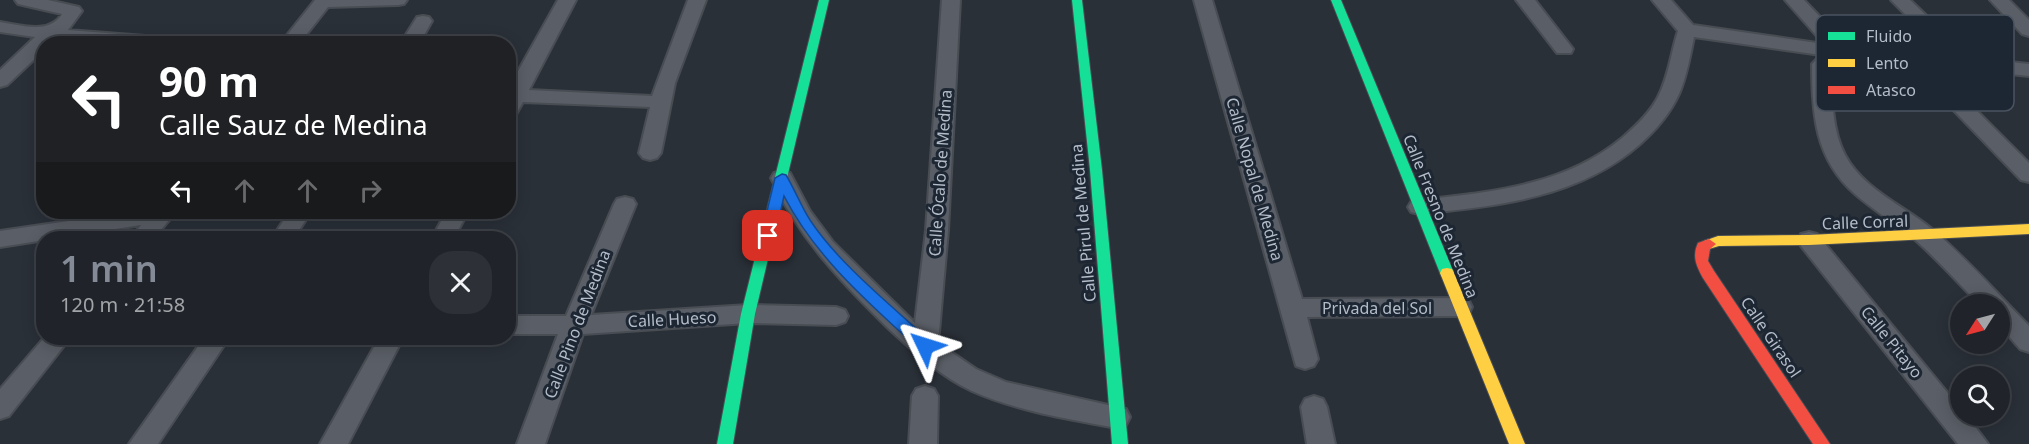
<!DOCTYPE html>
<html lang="es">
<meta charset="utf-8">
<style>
body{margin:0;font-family:"Noto Sans",sans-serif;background:#2d3036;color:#f1f3f6;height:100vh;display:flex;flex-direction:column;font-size:22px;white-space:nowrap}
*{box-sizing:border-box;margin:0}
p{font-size:20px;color:#a2a4a8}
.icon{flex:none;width:33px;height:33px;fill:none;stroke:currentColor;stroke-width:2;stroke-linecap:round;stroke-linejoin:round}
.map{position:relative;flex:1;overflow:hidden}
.panel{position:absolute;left:36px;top:231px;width:480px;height:114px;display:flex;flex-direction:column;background:#20242a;border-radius:24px;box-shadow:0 3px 15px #0003,0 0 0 2px #3d4147}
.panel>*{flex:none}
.guide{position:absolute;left:36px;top:36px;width:480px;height:183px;border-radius:24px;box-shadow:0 3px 15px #0003,0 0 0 2px #3d4147;background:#202124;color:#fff;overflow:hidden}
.needle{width:39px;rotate:234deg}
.buttons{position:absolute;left:1950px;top:294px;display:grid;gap:12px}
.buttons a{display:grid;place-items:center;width:60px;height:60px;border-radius:50%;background:#20242a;box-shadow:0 3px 15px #0003,0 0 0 2px #3d4147;font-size:30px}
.pin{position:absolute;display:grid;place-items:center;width:51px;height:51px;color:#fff;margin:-26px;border-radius:12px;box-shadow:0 3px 9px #0006}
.me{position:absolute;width:66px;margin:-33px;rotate:311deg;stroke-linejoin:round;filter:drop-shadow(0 0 4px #0008)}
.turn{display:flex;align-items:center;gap:21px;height:126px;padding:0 24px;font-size:27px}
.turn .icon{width:78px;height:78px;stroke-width:2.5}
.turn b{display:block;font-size:42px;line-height:51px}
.lanes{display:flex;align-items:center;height:57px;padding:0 24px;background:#0003;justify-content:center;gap:30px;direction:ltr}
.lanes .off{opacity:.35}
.round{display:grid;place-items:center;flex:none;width:63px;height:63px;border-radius:24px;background:#2d3036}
.overview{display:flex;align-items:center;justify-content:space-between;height:102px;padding:0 24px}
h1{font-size:36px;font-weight:600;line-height:45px;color:#848b96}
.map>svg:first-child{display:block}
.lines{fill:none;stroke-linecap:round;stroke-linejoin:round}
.street-casing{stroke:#484c53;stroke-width:4}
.fast-casing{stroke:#484c53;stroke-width:2}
.slow-casing{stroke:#484c53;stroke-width:2}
.jam-casing{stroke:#484c53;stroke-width:2}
.street{fill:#5a5e66;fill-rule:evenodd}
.fast{fill:#16e098;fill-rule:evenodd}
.slow{fill:#ffcf43;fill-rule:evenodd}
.jam{fill:#f24e42;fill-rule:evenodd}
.route{fill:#1a73e8;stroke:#114b97;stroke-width:1.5}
.labels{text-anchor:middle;stroke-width:6;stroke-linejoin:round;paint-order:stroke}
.street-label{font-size:16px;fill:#b4bcc9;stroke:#1d2633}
.key{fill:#1d2633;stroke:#4a5360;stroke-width:1.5}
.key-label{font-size:16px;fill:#b4bcc9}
</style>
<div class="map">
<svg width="2029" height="444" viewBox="0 0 2029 444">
<rect width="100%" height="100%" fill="#2a3038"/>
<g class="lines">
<g class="street-casing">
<path id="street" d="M15,0H48L79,7L82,11L68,30L171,38L178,40L180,44H97L53,40L50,44H44V50L7,85L0,87V70L35,37L0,32V22C21,25 49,35 62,14L18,4Z
M315,0H407L404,4L398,5L328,7L299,44H280Z
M558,0H576L529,90L652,96L688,0H706L675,83L661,153L657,158L650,160L643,158L639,153L650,107L523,102L515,116L508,118V89Z
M942,0H960L948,230L938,343L976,369L1006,382L1126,409L1130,417L1126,425L1117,428C1068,419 1017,411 972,391C940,376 913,351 888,328C842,283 798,237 771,178L774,173L782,171L790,173L810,211L833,242L915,323L926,230Z
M1194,0H1212L1302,299L1460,298L1469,301L1472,307L1469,313L1460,316L1307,317L1318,359L1314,366L1305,369L1296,366Z
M1516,0H1535L1573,49L1571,53H1557Z
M1652,0H1671L1693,25L1824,44L1785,0H1804L1841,39L1844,46L1947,56L1891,0H1910L1971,58L2029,64V76L1932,66L2029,163V182L2021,180L1908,63L1840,57L1832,65C1832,95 1831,128 1845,155C1863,189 1904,206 1932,229C1967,259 1998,294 2029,326V352L2020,349L2000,326V304H1979C1955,280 1933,254 1907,233C1890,220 1871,208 1855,194C1815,159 1812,114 1812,64L1821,55L1694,37C1690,56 1687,76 1679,94C1670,114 1655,131 1639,145C1578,198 1497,206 1419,214L1411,212L1408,207L1411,202L1419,200C1491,192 1564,186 1622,138C1636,126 1650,113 1658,97C1669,76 1671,52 1678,31Z
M1990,0H2009L2029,20V36L2022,34Z
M423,16L429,17L432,21L419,44H400L417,17Z
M625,197L633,199L636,204L591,315L748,305L836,307L845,310L848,316L845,322L836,325L748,323L583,334L545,444H517L558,334H508V316H566L614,204L617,199Z
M130,212H176L154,238H131L141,225L0,247V231Z
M289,212H311L294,238H272Z
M446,212H468L454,238H432Z
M1809,232L1817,234L1960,408V416H1967L1988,444H1958L1801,246L1798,240L1801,234Z
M44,338H70L9,416L0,419V389Z
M204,338H229L158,444H129Z
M379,338H403L348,444H320Z
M925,386L934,389L938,396L937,444H909L912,396L916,389Z
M1314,396L1323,399L1327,407L1335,444H1307L1301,407L1305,399Z"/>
</g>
<g class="fast-casing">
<path id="fast" d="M819,0H829L755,314L733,444H717L741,314Z
M1072,0H1082L1102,170L1128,444H1112L1090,170Z
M1331,0H1341L1454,273L1452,277H1442L1440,273Z"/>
</g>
<g class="slow-casing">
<path id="slow" d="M2029,224V234L1809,245L1719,246L1709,249L1702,244L1704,241L1718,236L1809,235Z
M1447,268L1452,269L1454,273L1525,444H1509L1440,273L1442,269Z"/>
</g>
<g class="jam-casing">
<path id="jam" d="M1709,239L1716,244L1710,249L1708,261L1714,271L1830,444H1813L1703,278C1696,265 1692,256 1698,243Z"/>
</g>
<use href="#street" class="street"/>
<use href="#fast" class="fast"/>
<use href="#slow" class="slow"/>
<use href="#jam" class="jam"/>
</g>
<path class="route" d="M782,174L786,175C795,190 801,206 810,220C839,264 892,306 931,342L933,346L931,350H920C869,303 816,258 784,196L775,236L768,241L763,239L761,236L775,178Z"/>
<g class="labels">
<g class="street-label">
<text transform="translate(940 173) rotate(-86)" y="6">Calle Ócalo de Medina</text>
<text transform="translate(1255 179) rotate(74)" y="6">Calle Nopal de Medina</text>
<text transform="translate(1441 216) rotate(68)" y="6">Calle Fresno de Medina</text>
<text transform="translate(1865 222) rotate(-2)" y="6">Calle Corral</text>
<text transform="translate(1083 223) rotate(-95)" y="6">Calle Pirul de Medina</text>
<text x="1377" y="314">Privada del Sol</text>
<text transform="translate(672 319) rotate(-3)" y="6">Calle Hueso</text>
<text transform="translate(577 324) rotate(-69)" y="6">Calle Pino de Medina</text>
<text transform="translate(1771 337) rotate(56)" y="6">Calle Girasol</text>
<text transform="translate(1892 342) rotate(51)" y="6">Calle Pitayo</text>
</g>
</g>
<rect x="1816" y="15" width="198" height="96" rx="9" class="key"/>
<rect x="1828" y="32" width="27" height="8" fill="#16e098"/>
<rect x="1828" y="59" width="27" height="8" fill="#ffcf43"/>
<rect x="1828" y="86" width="27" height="8" fill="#f24e42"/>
<g class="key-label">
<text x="1866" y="42">Fluido</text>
<text x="1866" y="69">Lento</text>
<text x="1866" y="96">Atasco</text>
</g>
</svg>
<div class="buttons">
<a><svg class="needle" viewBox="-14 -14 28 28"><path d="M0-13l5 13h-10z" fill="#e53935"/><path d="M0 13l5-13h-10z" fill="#a2a4a8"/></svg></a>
<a><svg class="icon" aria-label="search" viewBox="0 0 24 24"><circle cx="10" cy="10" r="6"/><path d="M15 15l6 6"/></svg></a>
</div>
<div class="pin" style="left:768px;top:236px;background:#d93025"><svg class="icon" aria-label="arrive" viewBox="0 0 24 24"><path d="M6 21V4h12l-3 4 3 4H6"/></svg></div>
<svg class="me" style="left:925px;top:346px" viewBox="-20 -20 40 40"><path d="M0-17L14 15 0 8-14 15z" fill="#1a73e8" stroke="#fff" stroke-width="4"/></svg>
<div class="guide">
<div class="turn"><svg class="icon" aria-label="left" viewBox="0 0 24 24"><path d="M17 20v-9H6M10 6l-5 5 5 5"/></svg><div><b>90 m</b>Calle Sauz de Medina</div></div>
<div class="lanes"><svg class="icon" aria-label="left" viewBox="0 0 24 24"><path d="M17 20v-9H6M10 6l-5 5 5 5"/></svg><svg class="icon off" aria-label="ahead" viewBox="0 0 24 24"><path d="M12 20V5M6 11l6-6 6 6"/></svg><svg class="icon off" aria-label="ahead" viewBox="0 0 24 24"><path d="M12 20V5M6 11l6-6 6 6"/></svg><svg class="icon off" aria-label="right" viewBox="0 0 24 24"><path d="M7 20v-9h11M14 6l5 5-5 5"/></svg></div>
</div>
<section class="panel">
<div class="overview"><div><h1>1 min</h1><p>120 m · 21:58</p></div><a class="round"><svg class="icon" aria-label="close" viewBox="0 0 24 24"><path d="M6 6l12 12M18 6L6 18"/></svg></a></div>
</section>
</div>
